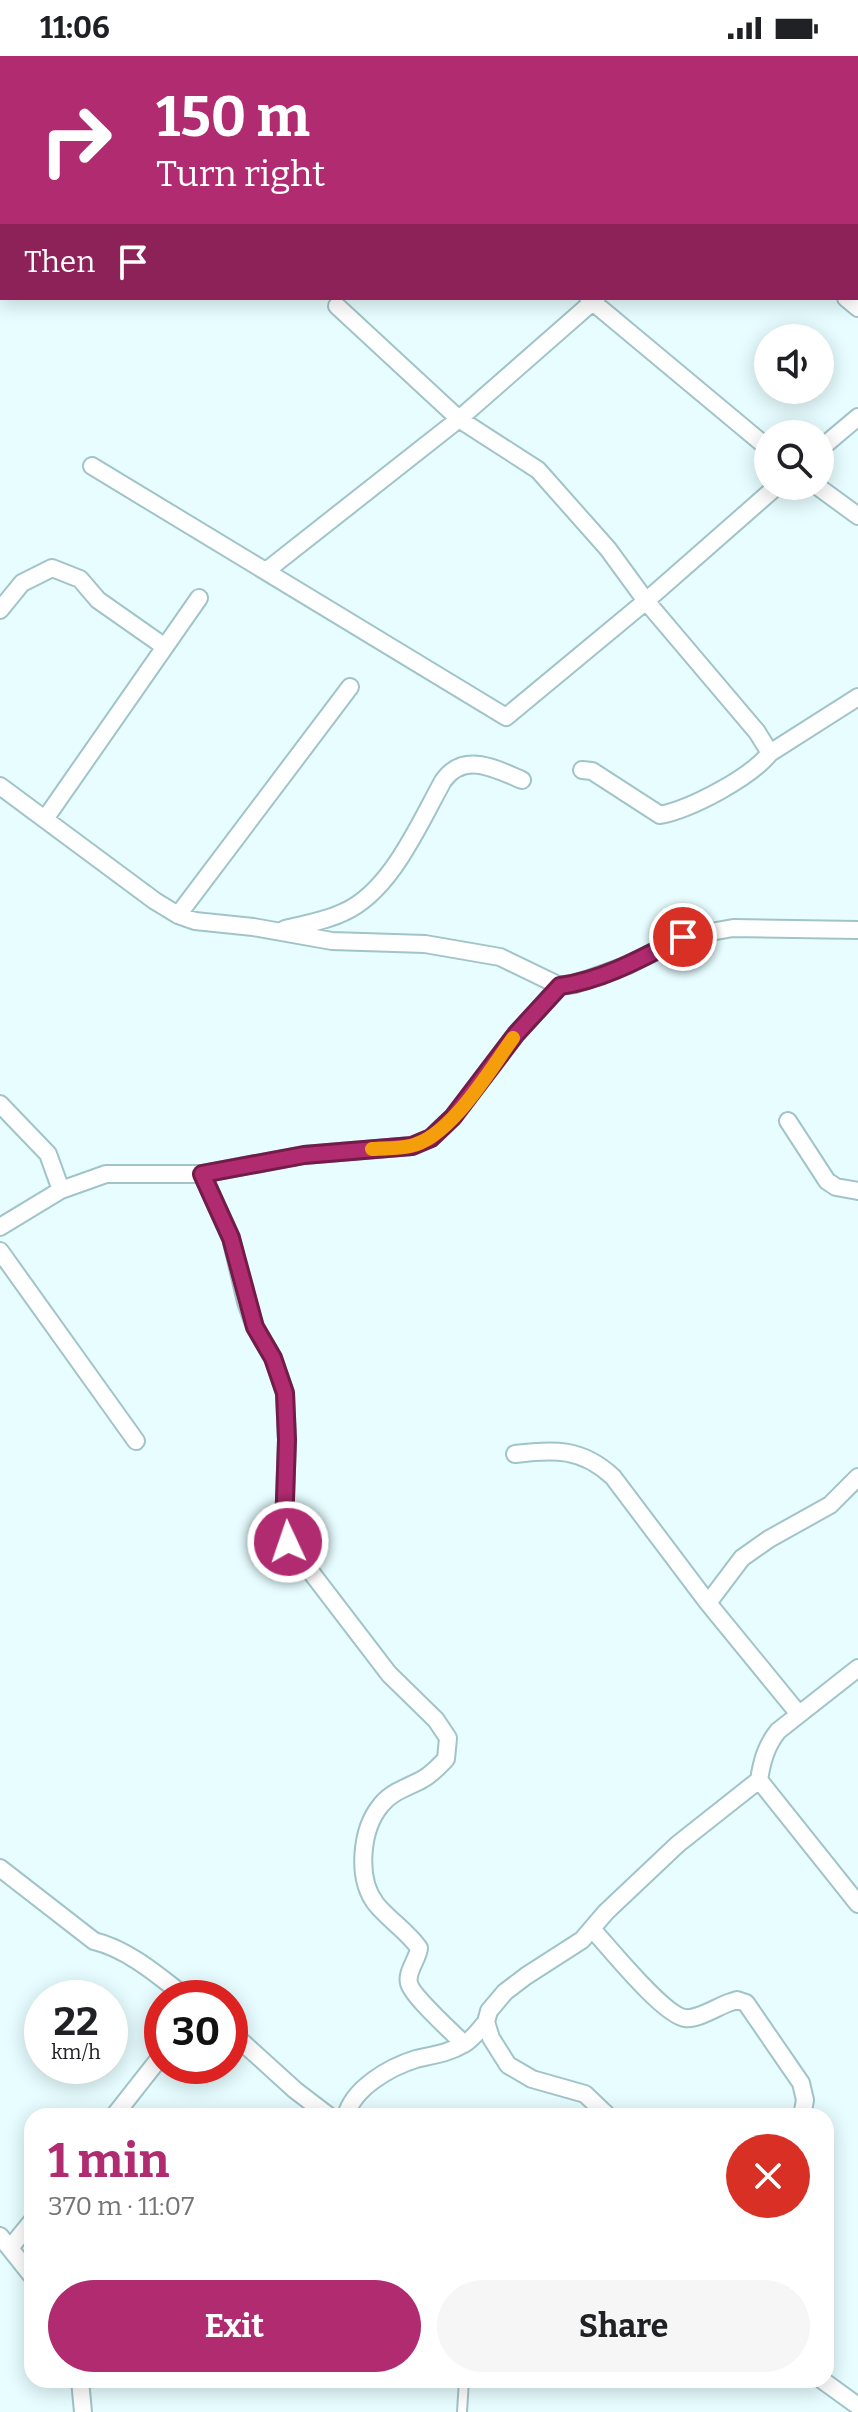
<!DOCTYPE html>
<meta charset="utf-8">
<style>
body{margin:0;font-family:Bitter,serif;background:#f6f6f6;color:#202124;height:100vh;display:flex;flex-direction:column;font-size:30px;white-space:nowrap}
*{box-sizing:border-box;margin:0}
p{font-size:26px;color:#757577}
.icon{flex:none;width:44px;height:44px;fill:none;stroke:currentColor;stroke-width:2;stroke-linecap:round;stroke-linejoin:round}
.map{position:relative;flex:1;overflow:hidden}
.details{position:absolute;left:24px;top:2052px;width:810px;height:280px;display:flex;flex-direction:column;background:#fff;border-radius:24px;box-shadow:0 4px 20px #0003}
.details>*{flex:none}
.banner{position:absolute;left:0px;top:0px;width:858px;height:244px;box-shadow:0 4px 20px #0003;background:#b12b70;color:#fff;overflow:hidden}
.fabs{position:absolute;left:754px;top:268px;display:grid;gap:16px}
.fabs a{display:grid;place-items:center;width:80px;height:80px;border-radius:50%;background:#fff;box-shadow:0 4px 20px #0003;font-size:40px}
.speed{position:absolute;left:24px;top:1924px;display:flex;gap:16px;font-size:40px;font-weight:700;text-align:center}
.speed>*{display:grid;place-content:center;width:104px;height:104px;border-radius:50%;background:#fff;box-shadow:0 4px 20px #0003;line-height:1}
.speed small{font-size:20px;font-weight:400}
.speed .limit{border:12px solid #d22;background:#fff;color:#111}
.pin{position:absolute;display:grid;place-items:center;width:68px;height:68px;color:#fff;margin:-34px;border:4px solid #fff;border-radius:50%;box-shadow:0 2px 8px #0007}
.me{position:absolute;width:88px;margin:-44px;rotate:357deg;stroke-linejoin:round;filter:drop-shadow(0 0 6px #0008)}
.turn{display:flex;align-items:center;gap:28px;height:168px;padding:0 24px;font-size:36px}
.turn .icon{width:104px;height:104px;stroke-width:2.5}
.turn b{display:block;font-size:56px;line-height:68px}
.then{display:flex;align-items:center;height:76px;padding:0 24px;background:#0003;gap:16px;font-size:30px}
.round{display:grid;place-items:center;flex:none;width:84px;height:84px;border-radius:42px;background:#f6f6f6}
.headline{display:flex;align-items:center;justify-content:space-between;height:136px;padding:0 24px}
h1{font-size:48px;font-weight:700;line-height:60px;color:#b12b70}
.action{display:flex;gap:16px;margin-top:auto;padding:16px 24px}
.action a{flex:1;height:92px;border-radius:48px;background:#b12b70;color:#fff;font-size:32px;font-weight:700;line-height:92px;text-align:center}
.action a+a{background:#f6f6f6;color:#202124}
.status{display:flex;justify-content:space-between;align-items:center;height:56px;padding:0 40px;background:#fff;direction:ltr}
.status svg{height:22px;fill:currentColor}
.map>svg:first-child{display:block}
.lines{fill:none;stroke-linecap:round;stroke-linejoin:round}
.service-casing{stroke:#a1c4c8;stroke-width:12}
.minor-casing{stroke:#a1c4c8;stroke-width:20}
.service{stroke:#fff;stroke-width:8}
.minor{stroke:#fff;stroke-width:16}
.route-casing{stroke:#731c49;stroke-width:20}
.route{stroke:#b12b70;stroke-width:14}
.slow{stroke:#f59e0b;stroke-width:14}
</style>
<div class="status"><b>11:06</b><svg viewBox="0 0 49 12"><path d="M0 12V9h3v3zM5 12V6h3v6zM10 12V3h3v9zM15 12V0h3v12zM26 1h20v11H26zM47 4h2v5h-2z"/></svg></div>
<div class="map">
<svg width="858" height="2356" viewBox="0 0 858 2356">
<rect width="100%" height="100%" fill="#e7fdff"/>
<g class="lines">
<g class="service-casing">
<path id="service" d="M462,2356L464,2324"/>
</g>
<g class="minor-casing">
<path id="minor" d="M333,0L335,2
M579,0L581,2
M854,0L858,3
M364,2L366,0
M711,2L714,0
M0,70L2,67
M588,242L768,392
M846,242L858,252
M337,250L459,363L538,414L608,493L646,545L757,676L770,697C750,722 691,753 660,759L592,715L582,714
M820,393L858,361
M92,410L506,661L646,545L777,430
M817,430L858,460
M266,515L459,363L597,242
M0,554L22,527L52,512L80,523L98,544L165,591
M770,697L858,641
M0,730L155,845L178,859L195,865L253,871L332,885L425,888L500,901L560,930L575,928L628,909L683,881L733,872L858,874
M45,763L199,542
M178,859L350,631
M285,873C305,868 326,865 344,856C391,835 419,768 443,725C464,695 496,713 522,724
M0,1048L48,1098L61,1134
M788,1065L827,1125L836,1131L858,1135
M202,1118L231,1182L246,1246L255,1271L273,1302L285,1337L287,1384L284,1473L288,1486L389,1618L436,1664L448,1682L446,1703C439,1710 432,1718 423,1723C409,1731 392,1735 381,1749C361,1773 356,1822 376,1848C389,1864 407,1875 419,1892C418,1903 406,1916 409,1927C411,1939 453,1977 464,1988
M0,1171L61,1134L106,1118H202L304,1099L412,1090L431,1082L453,1061L516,978L560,930
M0,1195L136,1385
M515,1398C554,1393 582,1392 613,1421L708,1547
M858,1612L778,1675C766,1690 762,1705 759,1724L858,1848
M798,1657L708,1547L742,1502L769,1483L830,1449L858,1421
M0,1812L94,1885C128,1893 160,1921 187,1942
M592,1873C609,1891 663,1959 685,1962C698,1964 718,1950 731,1946L737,1944L746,1947L801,2027L805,2044L802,2060
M230,1975L295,2034L329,2060
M114,2060L162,1999
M346,2060C353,2032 390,2011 416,2003C433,1999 449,1997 464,1988C473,1983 479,1974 486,1966
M608,2060L585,2038L532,2023L508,2009L491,1982L486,1966L489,1955L505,1936L526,1920L582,1884L606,1856L678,1788L759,1724
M0,2180L32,2220
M10,2192L32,2165
M80,2324L83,2356
M822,2324L858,2350"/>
</g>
<use href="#service" class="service"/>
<use href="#minor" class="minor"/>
</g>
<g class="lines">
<g class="route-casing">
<path id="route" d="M288,1486L284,1473L287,1384L285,1337L273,1302L255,1271L231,1182L202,1118L304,1099L412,1090L431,1082L453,1061L516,978L560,930C604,924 644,901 683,881"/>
</g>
<use href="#route" class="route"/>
<path class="slow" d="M372,1093C385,1092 398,1093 410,1090C450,1082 490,1014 513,982"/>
</g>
</svg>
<div class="fabs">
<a><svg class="icon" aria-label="sound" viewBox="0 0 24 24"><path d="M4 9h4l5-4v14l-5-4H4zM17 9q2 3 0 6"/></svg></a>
<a><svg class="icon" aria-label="search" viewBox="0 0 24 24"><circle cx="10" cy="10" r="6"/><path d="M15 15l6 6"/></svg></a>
</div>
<div class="speed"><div>22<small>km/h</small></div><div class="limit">30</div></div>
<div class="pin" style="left:683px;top:881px;background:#d93025"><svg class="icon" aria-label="arrive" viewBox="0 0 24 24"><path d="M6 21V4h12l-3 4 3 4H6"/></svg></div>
<svg class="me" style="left:288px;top:1486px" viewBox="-20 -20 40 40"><circle r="17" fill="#b12b70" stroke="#fff" stroke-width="3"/><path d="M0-11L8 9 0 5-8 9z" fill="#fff"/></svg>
<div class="banner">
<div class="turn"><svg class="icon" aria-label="right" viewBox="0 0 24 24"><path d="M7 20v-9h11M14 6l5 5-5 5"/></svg><div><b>150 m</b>Turn right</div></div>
<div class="then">Then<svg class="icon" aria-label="arrive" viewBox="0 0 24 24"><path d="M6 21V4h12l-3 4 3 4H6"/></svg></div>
</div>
<section class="details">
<div class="headline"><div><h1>1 min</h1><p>370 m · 11:07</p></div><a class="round" style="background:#d93025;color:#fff"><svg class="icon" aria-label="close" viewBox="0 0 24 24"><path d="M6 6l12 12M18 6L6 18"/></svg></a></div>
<div class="action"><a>Exit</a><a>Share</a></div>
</section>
</div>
